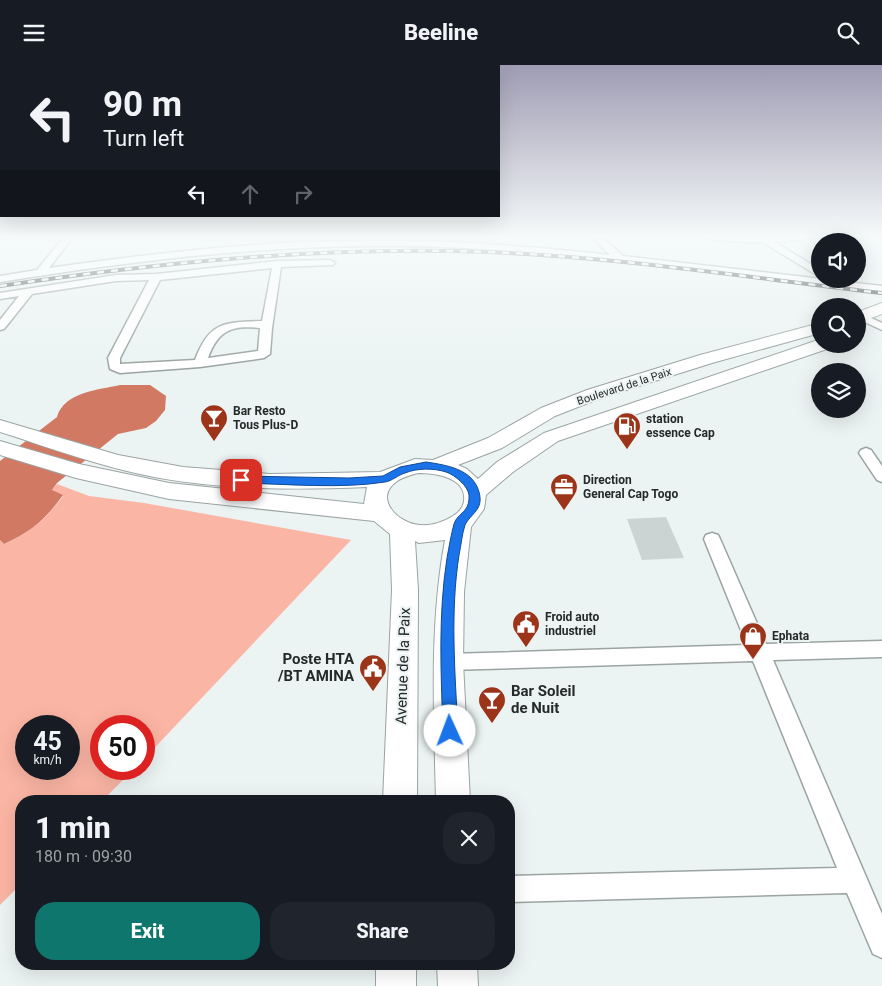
<!DOCTYPE html>
<meta charset="utf-8">
<style>
body{margin:0;font-family:Roboto,sans-serif;background:#20242c;color:#f1f3f6;height:100vh;display:flex;flex-direction:column;font-size:19px;white-space:nowrap}
*{box-sizing:border-box;margin:0}
p{font-size:16px;color:#9ea1a6}
.icon{flex:none;width:28px;height:28px;fill:none;stroke:currentColor;stroke-width:2;stroke-linecap:round;stroke-linejoin:round}
.map{position:relative;flex:1;overflow:hidden}
.sheet{position:absolute;left:15px;top:730px;width:500px;height:175px;display:flex;flex-direction:column;background:#171b24;border-radius:20px;box-shadow:0 5px 20px #0002}
.sheet>*{flex:none}
.banner{position:absolute;left:0px;top:0px;width:500px;height:152px;box-shadow:0 5px 20px #0002;background:#171b24;color:#f1f3f6;overflow:hidden}
.tools{position:absolute;left:811px;top:168px;display:grid;gap:10px}
.tools a{display:grid;place-items:center;width:55px;height:55px;border-radius:50%;background:#171b24;box-shadow:0 5px 20px #0002;font-size:25px}
.speed{position:absolute;left:15px;top:650px;display:flex;gap:10px;font-size:25px;font-weight:700;text-align:center}
.speed>*{display:grid;place-content:center;width:65px;height:65px;border-radius:50%;background:#171b24;box-shadow:0 5px 20px #0002;line-height:1}
.speed small{font-size:12px;font-weight:400}
.speed .limit{border:8px solid #d22;background:#fff;color:#111}
.pin{position:absolute;display:grid;place-items:center;width:42px;height:42px;color:#fff;margin:-21px;border-radius:10px;box-shadow:0 2px 8px #0006}
.me{position:absolute;width:55px;margin:-28px;rotate:358deg;stroke-linejoin:round;filter:drop-shadow(0 0 4px #0008)}
.turn{display:flex;align-items:center;gap:18px;height:105px;padding:0 20px;font-size:22px}
.turn .icon{width:65px;height:65px;stroke-width:2.5}
.turn b{display:block;font-size:35px;line-height:42px}
.lanes{display:flex;align-items:center;height:48px;padding:0 20px;background:#0003;justify-content:center;gap:25px;direction:ltr}
.lanes .off{opacity:.35}
.round{display:grid;place-items:center;flex:none;width:52px;height:52px;border-radius:20px;background:#20242c}
.overview{display:flex;align-items:center;justify-content:space-between;height:85px;padding:0 20px}
h1{font-size:30px;font-weight:800;line-height:38px}
.cta{display:flex;gap:10px;margin-top:auto;padding:10px 20px}
.cta a{flex:1;height:58px;border-radius:20px;background:#0f766e;color:#fff;font-size:20px;font-weight:800;line-height:58px;text-align:center}
.cta a+a{background:#20242c;color:#f1f3f6}
header{display:flex;justify-content:space-between;align-items:center;height:65px;padding:0 20px;background:#171b24;font-size:22px;font-weight:800}
.map>svg:first-child{display:block}
.green{fill:#fbb5a4;fill-rule:evenodd}
.water{fill:#d27964}
.building{fill:#cbd3d3}
.lines{fill:none;stroke-linecap:round;stroke-linejoin:round}
.minor-casing{stroke:#9ba3a3;stroke-width:3}
.secondary-casing{stroke:#9ba3a3;stroke-width:2}
.minor{fill:#fff;fill-rule:evenodd}
.secondary{fill:#fff;fill-rule:evenodd}
.rail-casing{stroke:#3d4141;stroke-width:4}
.rail{stroke:#ebf3f3;stroke-width:2.5;stroke-dasharray:7;stroke-linecap:butt}
.route{fill:#1a73e8;stroke:#114b97}
.labels{text-anchor:middle;stroke-width:4;stroke-linejoin:round;paint-order:stroke}
.far-street-label{font-size:11px;fill:#252929;stroke:#ebf3f3}
.poi-label{font-size:12px;font-weight:bold;fill:#252929;stroke:#ebf3f3;text-anchor:start}
.near-poi-label{font-size:15px;font-weight:bold;fill:#252929;stroke:#ebf3f3;text-anchor:end}
.near-street-label{font-size:15px;fill:#252929;stroke:#ebf3f3}
</style>
<header><svg class="icon" aria-label="menu" viewBox="0 0 24 24"><path d="M4 6h16M4 12h16M4 18h16"/></svg>Beeline<svg class="icon" aria-label="search" viewBox="0 0 24 24"><circle cx="10" cy="10" r="6"/><path d="M15 15l6 6"/></svg></header>
<div class="map">
<svg width="882" height="921" viewBox="0 0 882 921">
<rect width="100%" height="100%" fill="#ebf3f3"/>
<path class="green" d="M57,419L89,431L144,438L351,475L144,694V661H101V704H134L102,736H21V819L0,840V475L4,479C32,466 45,455 63,431L52,425ZM26,661H69V704H26Z"/>
<path class="water" d="M120,320H150L166,331L165,345L156,356L146,363L118,369L57,418L52,425L63,430C45,455 32,466 4,479L0,475V396L57,352C64,327 98,325 120,320Z"/>
<path class="building" d="M666,452L684,493L642,495L627,454Z"/>
<g class="lines">
<g class="minor-casing">
<path id="minor" d="M64,172H73L49,203C148,189 247,177 346,176C435,174 523,180 610,190L592,172H602L623,191L882,221V227C795,216 708,206 621,197C546,189 470,181 394,181C262,180 130,196 0,217V211L37,205Z
M709,172H805L801,175L775,177L820,205V212L764,178L713,175Z
M330,195L335,198L333,200L281,202L272,263L270,289L264,293L200,302L120,308L110,304L108,293L149,215L116,216L32,229L4,264L0,265V255L19,231L0,234V228L116,210L156,209L277,196ZM272,203L262,256C224,257 209,257 195,295L120,299V293L160,215ZM260,263L258,286L208,293C218,265 232,260 260,263Z
M862,249L882,258V265L858,254V251Z
M866,383L871,385L882,401V417L877,415L859,388L861,385Z
M712,468L718,470L720,474L766,579L882,576V592L773,595L882,849V893L873,889L847,828L509,837V811L837,803L753,596L448,605L441,603L438,597L441,591L448,589L747,580L704,474L706,470Z"/>
</g>
<g class="secondary-casing">
<path id="secondary" d="M882,238V249L858,258V247Z
M820,258V268L712,298L601,333L555,351L502,383L458,400L467,404L478,414L497,397L544,368L818,275H820V279H833L830,283L558,376L513,407L486,430L484,444L471,462L464,527L463,597L470,736H436C434,649 429,561 445,475L419,478L415,476L418,525L417,736H383L392,525L390,469L374,456L169,434L76,413L0,390V376L79,399L169,418L364,439L367,422C296,425 224,425 154,412C101,402 51,383 0,367V355L118,390L183,402L270,409L380,407L415,394L433,395L488,373L541,343L587,325L700,290ZM418,408C435,408 467,412 464,436C463,443 458,448 453,451C443,457 432,461 420,460C399,459 373,434 396,417C402,412 411,410 418,408Z
M376,899H416V921H376Z
M437,899H477L478,921H438Z"/>
</g>
<use href="#minor" class="minor"/>
<use href="#secondary" class="secondary"/>
<g class="rail-casing">
<path id="rail" d="M0,221C162,197 324,181 488,187C620,192 751,213 882,228"/>
</g>
<use href="#rail" class="rail"/>
</g>
<linearGradient id="sky" x2="0" y2="1"><stop stop-color="#9f9cb3"/><stop offset="0.57" stop-color="#f6fafa"/><stop offset="1" stop-color="#f6fafa" stop-opacity="0"/></linearGradient>
<rect width="882" height="301" fill="url(#sky)"/>
<path class="route" d="M426,397C446,400 473,404 479,427C484,445 471,448 465,460C462,469 461,481 459,490C450,548 455,608 458,666L456,671L450,673L445,671L443,666C441,609 438,550 447,493C449,482 451,470 454,459C458,447 470,448 469,430C468,421 455,410 446,407C434,403 417,403 405,408C398,410 392,416 385,417C342,424 286,419 241,418L236,415L241,411L349,413L383,411L400,402Z"/>
<defs>
<g id="bar-pin" transform="scale(1.4375)"><path d="M0 17L-7.5 6A9.5 9.5 0 1 1 7.5 6Z" fill="#9c341a" stroke="#ebf3f3"/><path d="M-6-5H6L.8 .8V4.5H3.5V6h-7V4.5H-.8V.8Z" fill="#fff"/></g>
<g id="fuel-pin" transform="scale(1.4375)"><path d="M0 17L-7.5 6A9.5 9.5 0 1 1 7.5 6Z" fill="#9c341a" stroke="#ebf3f3"/><path d="M-5.5-6h7V0h2V4h1.3V-2.5L3-4.5l.8-.8L6-3V5H2.5V1h-1V6h-7ZM-4.2-4.7v3.2H.2V-4.7Z" fill="#fff"/></g>
<g id="office-pin" transform="scale(1.4375)"><path d="M0 17L-7.5 6A9.5 9.5 0 1 1 7.5 6Z" fill="#9c341a" stroke="#ebf3f3"/><path d="M-6-3h4V-5.5h4V-3h4V5H-6ZM-1-4.5V-3h2v-1.5ZM-6 0V1H6V0Z" fill="#fff"/></g>
<g id="civic-pin" transform="scale(1.4375)"><path d="M0 17L-7.5 6A9.5 9.5 0 1 1 7.5 6Z" fill="#9c341a" stroke="#ebf3f3"/><path d="M-.6-6.5H3V-4.5H.6V-3L4-1V1h2V6H-6V1h2V-1L-.6-3ZM-1.2 2.5V6h2.4V2.5Z" fill="#fff"/></g>
<g id="shop-pin" transform="scale(1.4375)"><path d="M0 17L-7.5 6A9.5 9.5 0 1 1 7.5 6Z" fill="#9c341a" stroke="#ebf3f3"/><path d="M-5-2.5h2.3a2.7 3.5 0 0 1 5.4 0H5L5.5 6h-11ZM-1.5-2.5h3a1.5 2.3 0 0 0-3 0Z" fill="#fff"/></g>
</defs>
<g fill-rule="evenodd">
<use href="#bar-pin" x="214" y="353"/>
<use href="#fuel-pin" x="627" y="361"/>
<use href="#office-pin" x="564" y="422"/>
<use href="#civic-pin" x="526" y="559"/>
<use href="#shop-pin" x="753" y="571"/>
<use href="#civic-pin" x="373" y="603"/>
<use href="#bar-pin" x="492" y="635"/>
</g>
<g class="labels">
<g class="far-street-label">
<text transform="translate(624 321) rotate(-18)" y="4">Boulevard de la Paix</text>
</g>
<g class="poi-label">
<text x="233" y="350">Bar Resto<tspan x="233" dy="14">Tous Plus-D</tspan></text>
<text x="646" y="358">station<tspan x="646" dy="14">essence Cap</tspan></text>
<text x="583" y="419">Direction<tspan x="583" dy="14">General Cap Togo</tspan></text>
<text x="545" y="556">Froid auto<tspan x="545" dy="14">industriel</tspan></text>
<text x="772" y="575">Ephata</text>
</g>
<g class="near-poi-label">
<text x="354" y="599">Poste HTA<tspan x="354" dy="17">/BT AMINA</tspan></text>
<text x="511" y="631" text-anchor="start">Bar Soleil<tspan x="511" dy="17">de Nuit</tspan></text>
</g>
<g class="near-street-label">
<text transform="translate(403 601) rotate(-88)" y="5">Avenue de la Paix</text>
</g>
</g>
</svg>
<div class="tools">
<a><svg class="icon" aria-label="sound" viewBox="0 0 24 24"><path d="M4 9h4l5-4v14l-5-4H4zM17 9q2 3 0 6"/></svg></a>
<a><svg class="icon" aria-label="search" viewBox="0 0 24 24"><circle cx="10" cy="10" r="6"/><path d="M15 15l6 6"/></svg></a>
<a><svg class="icon" aria-label="layers" viewBox="0 0 24 24"><path d="M12 4l9 5-9 5-9-5zM3 14l9 5 9-5"/></svg></a>
</div>
<div class="speed"><div>45<small>km/h</small></div><div class="limit">50</div></div>
<div class="pin" style="left:241px;top:415px;background:#d93025"><svg class="icon" aria-label="arrive" viewBox="0 0 24 24"><path d="M6 21V4h12l-3 4 3 4H6"/></svg></div>
<svg class="me" style="left:450px;top:666px" viewBox="-20 -20 40 40"><circle r="19" fill="#fff"/><path d="M0-13L10 11 0 6-10 11z" fill="#1a73e8"/></svg>
<div class="banner">
<div class="turn"><svg class="icon" aria-label="left" viewBox="0 0 24 24"><path d="M17 20v-9H6M10 6l-5 5 5 5"/></svg><div><b>90 m</b>Turn left</div></div>
<div class="lanes"><svg class="icon" aria-label="left" viewBox="0 0 24 24"><path d="M17 20v-9H6M10 6l-5 5 5 5"/></svg><svg class="icon off" aria-label="ahead" viewBox="0 0 24 24"><path d="M12 20V5M6 11l6-6 6 6"/></svg><svg class="icon off" aria-label="right" viewBox="0 0 24 24"><path d="M7 20v-9h11M14 6l5 5-5 5"/></svg></div>
</div>
<section class="sheet">
<div class="overview"><div><h1>1 min</h1><p>180 m · 09:30</p></div><a class="round"><svg class="icon" aria-label="close" viewBox="0 0 24 24"><path d="M6 6l12 12M18 6L6 18"/></svg></a></div>
<div class="cta"><a>Exit</a><a>Share</a></div>
</section>
</div>
